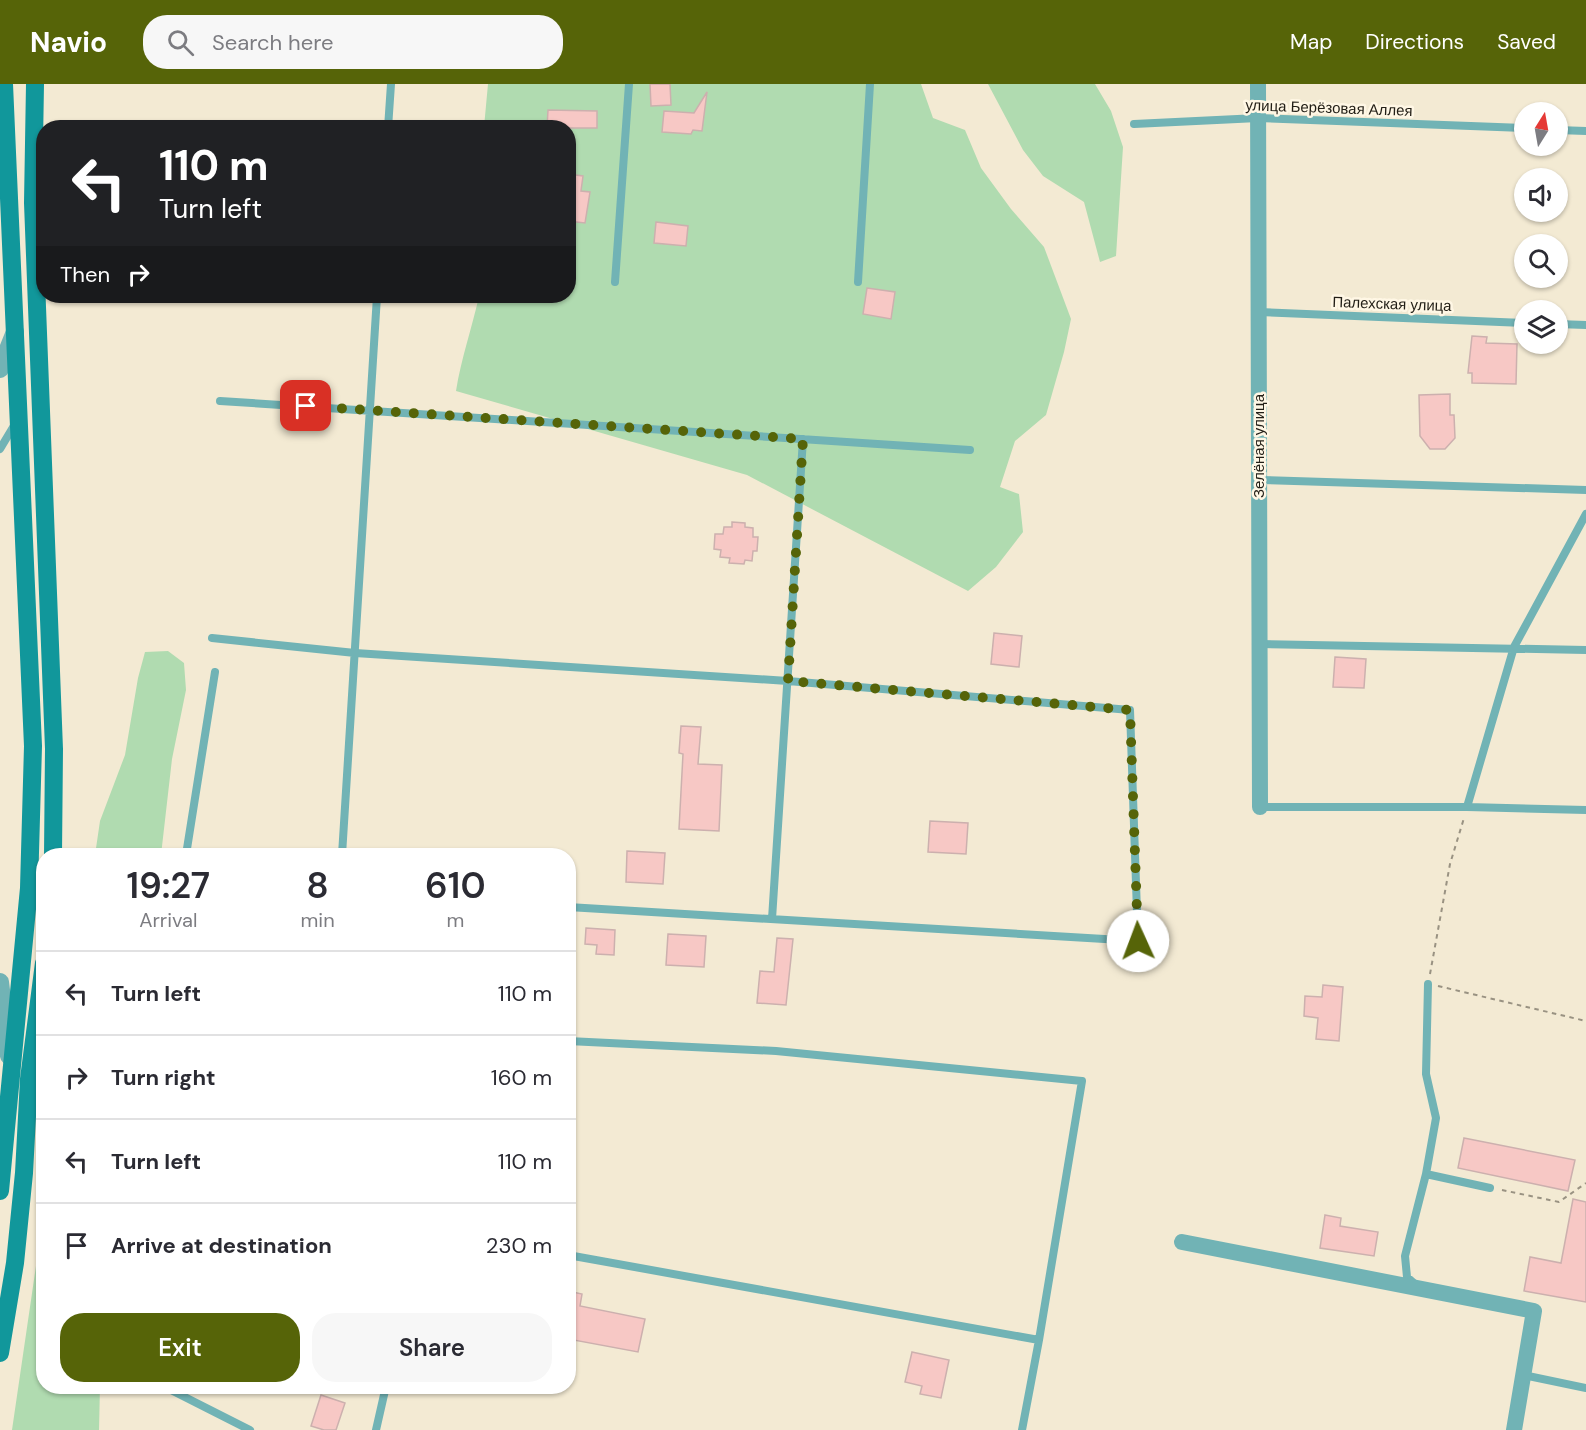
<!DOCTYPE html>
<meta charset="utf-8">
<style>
body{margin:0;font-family:"DM Sans",sans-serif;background:#f7f7f7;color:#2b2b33;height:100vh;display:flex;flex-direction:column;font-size:22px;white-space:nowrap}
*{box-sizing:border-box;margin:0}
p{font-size:20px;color:#7c7c81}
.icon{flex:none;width:33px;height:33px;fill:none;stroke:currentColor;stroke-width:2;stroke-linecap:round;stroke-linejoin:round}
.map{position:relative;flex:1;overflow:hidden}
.panel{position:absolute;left:36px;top:764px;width:540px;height:546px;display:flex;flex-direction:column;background:#fff;border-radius:24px;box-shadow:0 2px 4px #0004}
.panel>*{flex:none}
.hud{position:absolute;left:36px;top:36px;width:540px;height:183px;border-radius:24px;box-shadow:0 2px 4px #0004;background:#202124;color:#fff;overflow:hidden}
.needle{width:39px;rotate:11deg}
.buttons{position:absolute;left:1514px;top:18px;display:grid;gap:12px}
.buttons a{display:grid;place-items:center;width:54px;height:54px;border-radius:50%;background:#fff;box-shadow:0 2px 4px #0004;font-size:30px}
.pin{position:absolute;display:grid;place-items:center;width:51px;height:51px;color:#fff;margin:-26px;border-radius:12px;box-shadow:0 3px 9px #0006}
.me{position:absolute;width:66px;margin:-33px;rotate:358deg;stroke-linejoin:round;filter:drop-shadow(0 0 4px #0008)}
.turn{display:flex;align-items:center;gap:21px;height:126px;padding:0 24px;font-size:27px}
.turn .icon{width:78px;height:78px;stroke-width:2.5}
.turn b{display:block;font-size:42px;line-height:51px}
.then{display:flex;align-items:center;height:57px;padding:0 24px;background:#0003;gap:12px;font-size:22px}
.eta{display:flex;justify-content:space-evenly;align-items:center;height:102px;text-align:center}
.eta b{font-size:36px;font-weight:600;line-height:42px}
.primary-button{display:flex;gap:12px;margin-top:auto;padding:12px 24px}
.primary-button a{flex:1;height:69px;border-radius:24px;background:#566408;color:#fff;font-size:24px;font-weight:600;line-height:69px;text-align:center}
.primary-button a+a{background:#f7f7f7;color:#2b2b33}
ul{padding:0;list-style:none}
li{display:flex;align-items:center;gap:18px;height:84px;padding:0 24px;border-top:2px solid #e1e1e2}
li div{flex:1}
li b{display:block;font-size:22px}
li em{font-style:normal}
header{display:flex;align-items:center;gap:36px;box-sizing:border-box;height:84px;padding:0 30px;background:#566408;color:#fff}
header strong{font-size:28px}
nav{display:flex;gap:33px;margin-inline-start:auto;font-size:21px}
.search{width:420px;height:54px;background:#f7f7f7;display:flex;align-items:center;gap:15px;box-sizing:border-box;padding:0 21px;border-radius:24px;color:#7c7c81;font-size:22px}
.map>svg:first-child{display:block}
.green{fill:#b0dbb0}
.building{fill:#f7c8c5;stroke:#ccb0ae;stroke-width:1.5}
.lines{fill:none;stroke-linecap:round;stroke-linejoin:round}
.path{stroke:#999282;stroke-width:2;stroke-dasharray:4.5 4.5;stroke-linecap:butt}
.service{stroke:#71b3b5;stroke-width:8}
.minor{stroke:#71b3b5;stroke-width:16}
.tertiary{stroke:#71b3b5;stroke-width:18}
.secondary{stroke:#11979b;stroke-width:18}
.route{stroke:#566408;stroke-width:10;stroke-dasharray:0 18}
.labels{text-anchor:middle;stroke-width:5;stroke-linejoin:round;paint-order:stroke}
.street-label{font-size:15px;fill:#221e16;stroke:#fff7e5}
</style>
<header>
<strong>Navio</strong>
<div class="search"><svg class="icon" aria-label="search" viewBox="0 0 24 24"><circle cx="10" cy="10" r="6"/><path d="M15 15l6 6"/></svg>Search here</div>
<nav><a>Map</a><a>Directions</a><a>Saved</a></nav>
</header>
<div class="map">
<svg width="1586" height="1346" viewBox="0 0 1586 1346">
<rect width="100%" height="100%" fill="#f3ead3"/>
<path class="green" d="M488,0H921L933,34L965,46L981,84L1011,125L1044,163L1071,235L1064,268L1046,331L1015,357L1000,403L1019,410L1023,448L996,483L968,507L747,391L456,307C461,275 472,244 479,212H568V44L484,43Z
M988,0H1095L1111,27L1123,63L1116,172L1100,178L1084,118L1043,92L1023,66Z
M168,567L184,579L186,606L172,675L161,771H95L100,737L125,671L138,594L145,568Z
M43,1134L44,1302H100L99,1346H12Z"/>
<path class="building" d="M650,0H670L671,21L651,22Z
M707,8L702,47L693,46L691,50L662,48L664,27L694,29Z
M548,26L597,27V44H547Z
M568,90L583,92L581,107L590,108L585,139L568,137Z
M656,138L688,142L686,162L654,159Z
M867,204L895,208L891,235L863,230Z
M1472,252L1487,253L1486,259L1517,260L1516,300L1472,299V289H1468Z
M1450,310V331H1454L1455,354L1445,365H1430L1420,352L1419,311Z
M732,438L745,439V443L753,444V453H758L757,467H753L752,477L745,476L744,480L729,479L730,474L720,473L721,466L714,465L715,450H723L724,443H732Z
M994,549L1022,552L1019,583L991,580Z
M1335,573L1366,575L1364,604L1333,603Z
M681,642L701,643L698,680L722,681L719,747L679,745L683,670L679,669Z
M930,737L968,739L966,770L928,768Z
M627,767L665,769L663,800L626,798Z
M586,844L615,846L614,871L596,870L597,861L585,860Z
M668,850L706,852L704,883L666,881Z
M777,854L793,855L786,921L757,919L760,887L774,888Z
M1323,901L1343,903L1339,957L1316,955L1318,934L1304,932L1305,912L1322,913Z
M1464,1054L1575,1076L1568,1107L1458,1084Z
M1573,1115L1586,1118V1218L1524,1207L1530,1173L1561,1179Z
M1325,1131L1341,1134L1340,1142L1378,1148L1374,1172L1320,1164Z
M568,1207L582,1210L580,1222L645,1235L638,1268L568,1255Z
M912,1268L949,1276L941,1314L920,1310L922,1302L905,1298Z
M321,1311L345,1319L336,1346H324L311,1342Z"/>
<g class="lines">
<path class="path" d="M1430,890L1450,780L1464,734
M1438,902L1586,937
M1502,1106L1559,1118L1586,1099"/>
<path class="service" d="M1134,40L1258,34L1524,44
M388,44L391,0
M1557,46L1586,47
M615,198L629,0
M858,198L870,0
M1259,228L1524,239
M1557,240L1586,241
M220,317L970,366
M0,365L15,340
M1260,396L1586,406
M212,554L355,569L788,597L1130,626L1138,857L568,823
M1260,560L1586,566
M1260,723H1467L1586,726
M1467,723L1514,563L1586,430
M186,771L215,588
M342,771L377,212
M772,835L803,355
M1428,900L1426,990L1436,1034L1426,1090L1490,1104
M568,957L776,967L1082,997L1039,1256L1022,1346
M568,1171L1039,1256
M1416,1201L1407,1193L1405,1172L1426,1090
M1523,1291L1586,1304
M163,1302L250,1346
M376,1346L386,1302"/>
<path class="minor" d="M1258,0L1260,723
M1182,1158L1534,1227L1514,1346"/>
<path class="tertiary" d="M0,285L15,248
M0,898L9,972"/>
<path class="secondary" d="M35,0L33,119L54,665L53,771
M0,1107L29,804L33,662L4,0
M0,1269L15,1179L24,1089L29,995L44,879"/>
</g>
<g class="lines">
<path class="route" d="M306,322L803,355L788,597L1130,626L1138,857"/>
</g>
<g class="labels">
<g class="street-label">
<text transform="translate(1329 24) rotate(2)" y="5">улица Берёзовая Аллея</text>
<text transform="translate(1392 220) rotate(2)" y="5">Палехская улица</text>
<text transform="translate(1259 362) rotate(-90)" y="5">Зелёная улица</text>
</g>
</g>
</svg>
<div class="buttons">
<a><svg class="needle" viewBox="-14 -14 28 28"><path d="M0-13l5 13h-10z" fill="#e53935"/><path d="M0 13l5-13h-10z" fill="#7c7c81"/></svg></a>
<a><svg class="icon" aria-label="sound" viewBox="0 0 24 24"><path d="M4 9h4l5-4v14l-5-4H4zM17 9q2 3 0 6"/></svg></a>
<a><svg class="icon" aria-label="search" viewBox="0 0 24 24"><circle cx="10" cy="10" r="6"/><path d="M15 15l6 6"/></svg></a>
<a><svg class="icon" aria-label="layers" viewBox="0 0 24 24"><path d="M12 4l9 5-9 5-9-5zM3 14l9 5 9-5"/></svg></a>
</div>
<div class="pin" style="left:306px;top:322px;background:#d93025"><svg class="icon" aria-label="arrive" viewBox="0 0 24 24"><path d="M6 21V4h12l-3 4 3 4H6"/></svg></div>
<svg class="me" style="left:1138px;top:857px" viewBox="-20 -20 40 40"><circle r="19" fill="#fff"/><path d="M0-13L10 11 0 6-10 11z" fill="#566408"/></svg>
<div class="hud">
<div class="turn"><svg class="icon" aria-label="left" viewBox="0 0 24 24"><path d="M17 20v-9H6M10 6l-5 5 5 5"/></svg><div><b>110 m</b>Turn left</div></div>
<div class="then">Then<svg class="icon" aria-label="right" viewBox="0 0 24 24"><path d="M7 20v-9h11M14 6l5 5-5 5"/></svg></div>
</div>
<section class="panel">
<div class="eta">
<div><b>19:27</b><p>Arrival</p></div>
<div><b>8</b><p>min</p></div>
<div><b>610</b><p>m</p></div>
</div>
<ul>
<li><svg class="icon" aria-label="left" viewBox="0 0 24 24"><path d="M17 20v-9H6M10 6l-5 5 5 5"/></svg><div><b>Turn left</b></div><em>110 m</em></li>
<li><svg class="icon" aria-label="right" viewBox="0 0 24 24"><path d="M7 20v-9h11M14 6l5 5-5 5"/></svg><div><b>Turn right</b></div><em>160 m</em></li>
<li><svg class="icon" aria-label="left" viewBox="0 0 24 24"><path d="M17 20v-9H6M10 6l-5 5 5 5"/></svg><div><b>Turn left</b></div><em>110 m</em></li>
<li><svg class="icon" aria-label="arrive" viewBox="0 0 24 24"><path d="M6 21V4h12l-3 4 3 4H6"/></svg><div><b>Arrive at destination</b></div><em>230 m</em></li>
</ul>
<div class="primary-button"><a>Exit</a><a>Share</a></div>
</section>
</div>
